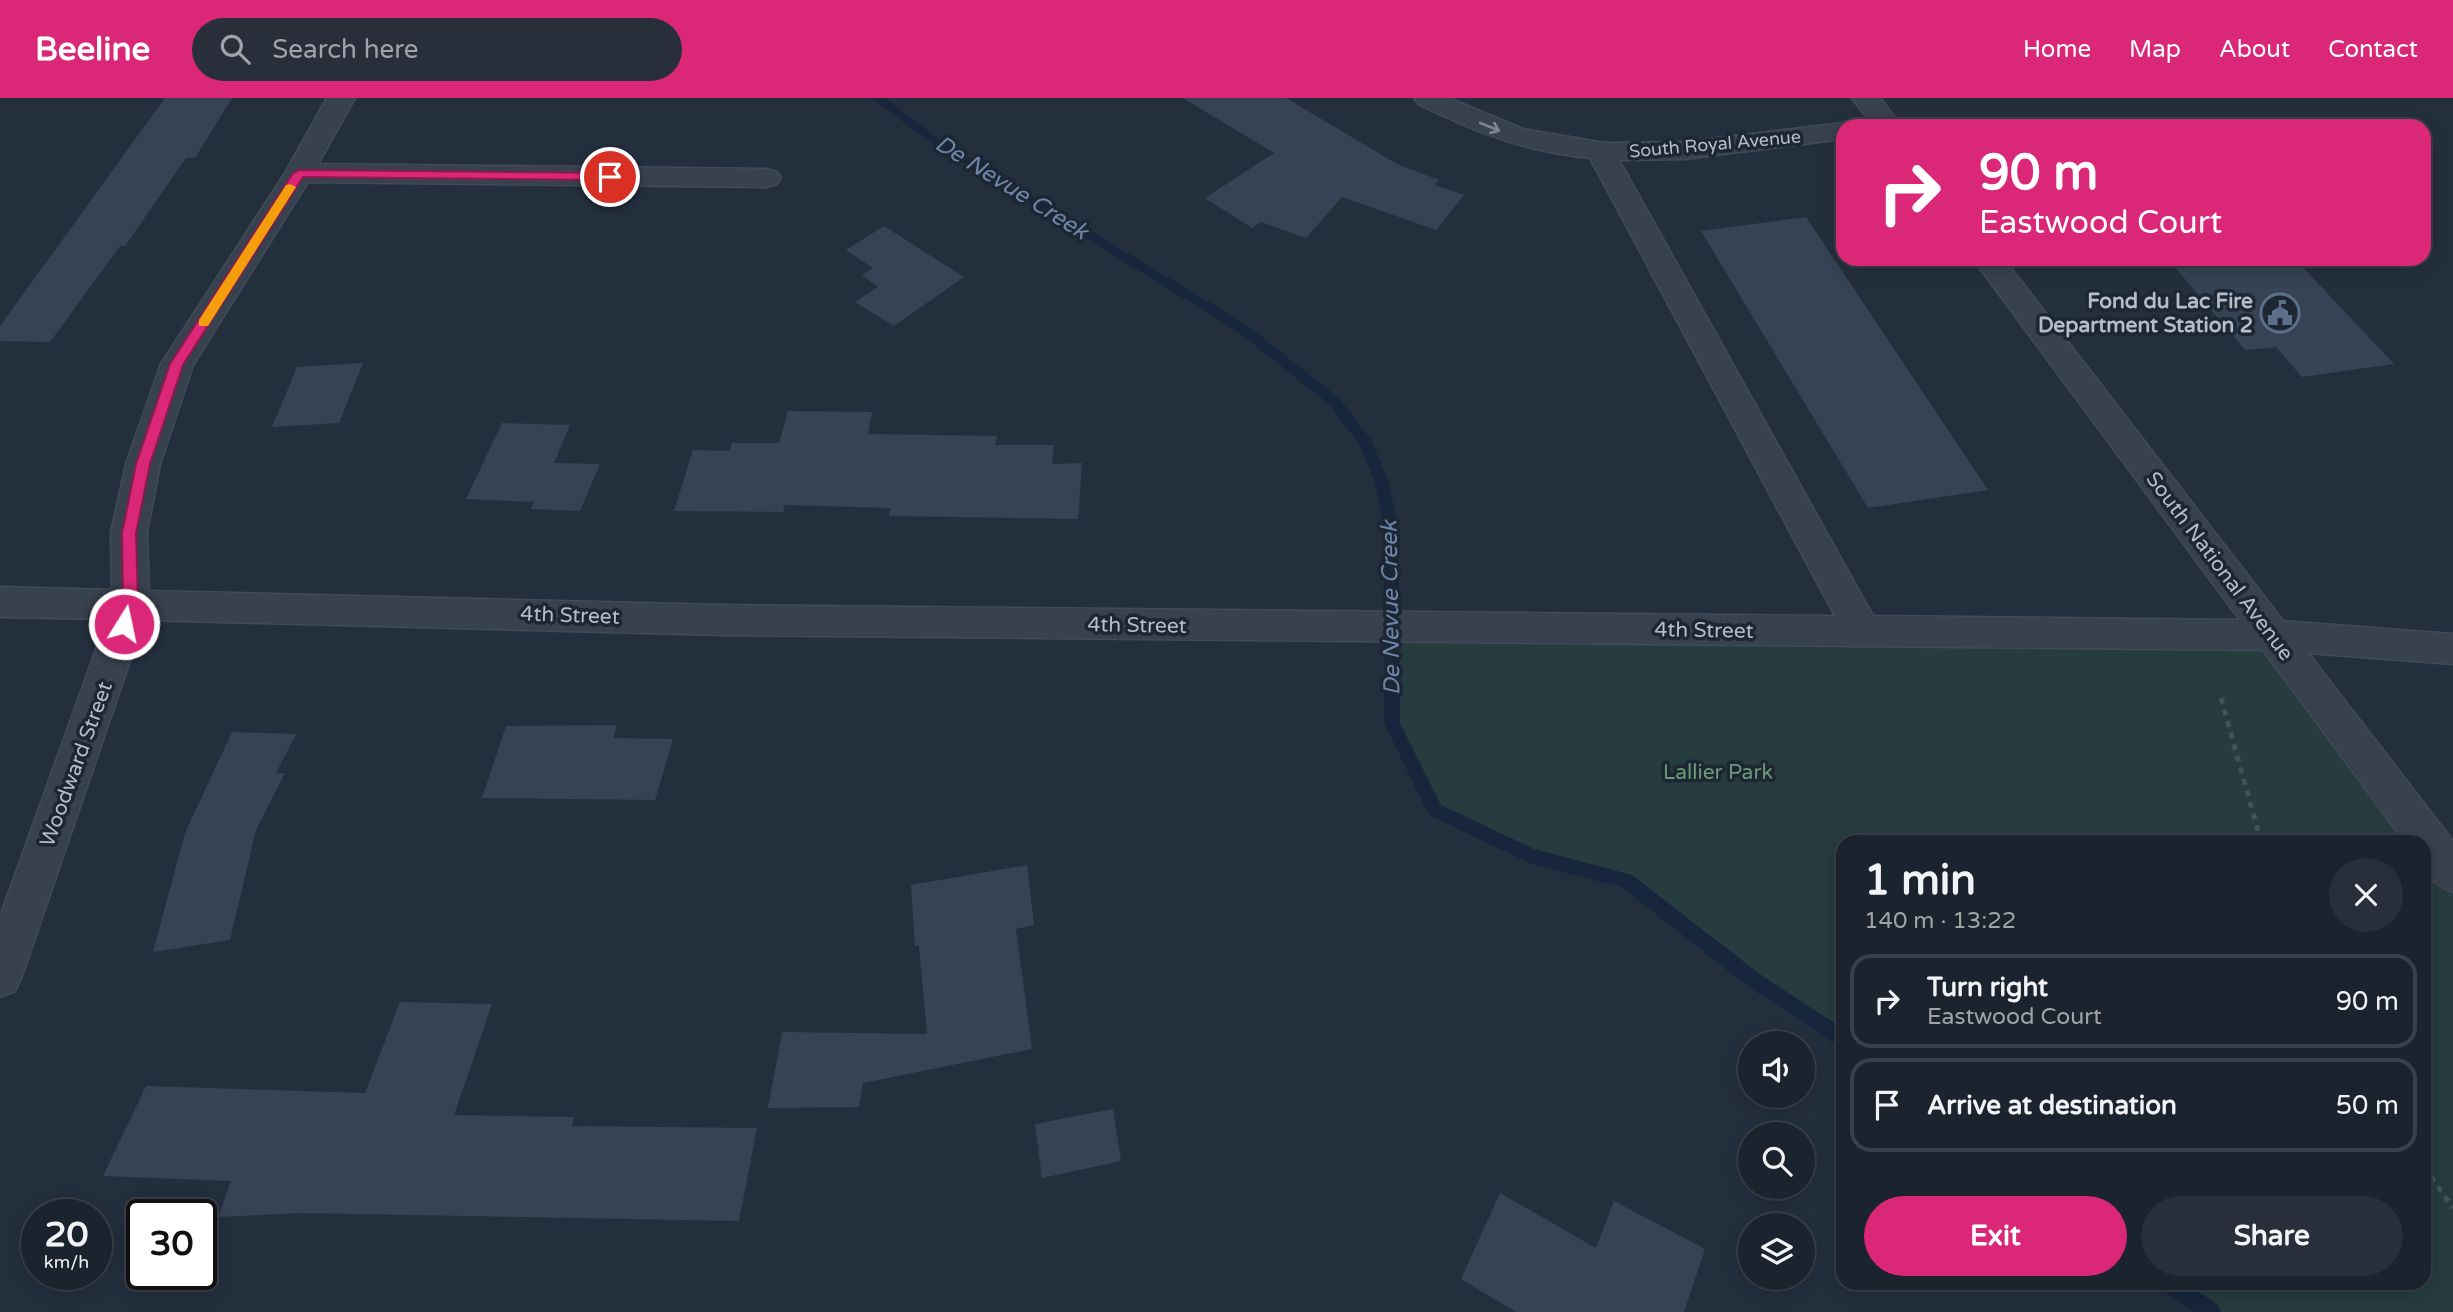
<!DOCTYPE html>
<meta charset="utf-8">
<style>
body{margin:0;font-family:"Varela Round",sans-serif;background:#282f3a;color:#f1f3f6;height:100vh;display:flex;flex-direction:column;font-size:26px;white-space:nowrap}
*{box-sizing:border-box;margin:0}
p{font-size:23px;color:#a0a4aa}
.icon{flex:none;width:38px;height:38px;fill:none;stroke:currentColor;stroke-width:2;stroke-linecap:round;stroke-linejoin:round}
.map{position:relative;flex:1;overflow:hidden}
.details{position:absolute;left:1836px;top:737px;width:595px;height:455px;display:flex;flex-direction:column;background:#1b232e;border-radius:21px;box-shadow:0 4px 18px #0003,0 0 0 2px #39404a}
.details>*{flex:none}
.guide{position:absolute;left:1836px;top:21px;width:595px;height:147px;border-radius:21px;box-shadow:0 4px 18px #0003,0 0 0 2px #39404a;background:#db2777;color:#fff;overflow:hidden}
.buttons{position:absolute;left:1738px;top:933px;display:grid;gap:14px}
.buttons a{display:grid;place-items:center;width:77px;height:77px;border-radius:50%;background:#1b232e;box-shadow:0 4px 18px #0003,0 0 0 2px #39404a;font-size:35px}
.speed{position:absolute;left:21px;top:1101px;display:flex;gap:14px;font-size:35px;font-weight:700;text-align:center}
.speed>*{display:grid;place-content:center;width:91px;height:91px;border-radius:50%;background:#1b232e;box-shadow:0 4px 18px #0003,0 0 0 2px #39404a;line-height:1}
.speed small{font-size:18px;font-weight:400}
.speed .limit{border:4px solid #111;border-radius:10px;background:#fff;color:#111}
.pin{position:absolute;display:grid;place-items:center;width:60px;height:60px;color:#fff;margin:-30px;border:4px solid #fff;border-radius:50%;box-shadow:0 2px 7px #0007}
.me{position:absolute;width:77px;margin:-38px;rotate:10deg;stroke-linejoin:round;filter:drop-shadow(0 0 5px #0008)}
.turn{display:flex;align-items:center;gap:24px;height:147px;padding:0 28px;font-size:32px}
.turn .icon{width:91px;height:91px;stroke-width:2.5}
.turn b{display:block;font-size:49px;line-height:60px}
.round{display:grid;place-items:center;flex:none;width:74px;height:74px;border-radius:37px;background:#282f3a}
.headline{display:flex;align-items:center;justify-content:space-between;height:119px;padding:0 28px}
h1{font-size:42px;font-weight:800;line-height:52px}
.primary-button{display:flex;gap:14px;margin-top:auto;padding:14px 28px}
.primary-button a{flex:1;height:80px;border-radius:42px;background:#db2777;color:#fff;font-size:28px;font-weight:800;line-height:80px;text-align:center}
.primary-button a+a{background:#282f3a;color:#f1f3f6}
ul{padding:0;list-style:none}
li{display:flex;align-items:center;gap:21px;height:94px;margin:0 14px 10px;padding:0 14px;border:4px solid #39404a;border-radius:21px}
li div{flex:1}
li b{display:block;font-size:26px}
li em{font-style:normal}
header{display:flex;align-items:center;gap:42px;box-sizing:border-box;height:98px;padding:0 35px;background:#db2777;color:#fff}
header strong{font-size:33px}
nav{display:flex;gap:38px;margin-inline-start:auto;font-size:24px}
.search{width:490px;height:63px;background:#282f3a;display:flex;align-items:center;gap:18px;box-sizing:border-box;padding:0 24px;border-radius:38px;color:#a0a4aa;font-size:26px}
.map>svg:first-child{display:block}
.green{fill:#263c3f}
.lines{fill:none;stroke-linecap:round;stroke-linejoin:round}
.stream{fill:#17263c;fill-rule:evenodd}
.building{fill:#364354}
.minor-casing{stroke:#414a57;stroke-width:3}
.path{stroke:#3f5557;stroke-width:5;stroke-dasharray:6 6;stroke-linecap:butt}
.minor{fill:#38414e;fill-rule:evenodd}
.oneway{stroke:#7c8592}
.route{fill:#db2777;stroke:#8e194d;stroke-width:2}
.slow{fill:#f59e0b}
.labels{text-anchor:middle;stroke-width:7;stroke-linejoin:round;paint-order:stroke}
.far-street-label{font-size:18px;fill:#b4bcc9;stroke:#1d2633}
.poi-label{font-size:21px;font-weight:bold;fill:#b4bcc9;stroke:#1d2633;text-anchor:end}
.street-label{font-size:21px;fill:#b4bcc9;stroke:#1d2633}
.park-label{font-size:21px;fill:#6b9a76;stroke:#1d2633}
.water-label{font-size:23px;font-style:italic;fill:#6d86a8;stroke:#1d2633}
</style>
<header>
<strong>Beeline</strong>
<div class="search"><svg class="icon" aria-label="search" viewBox="0 0 24 24"><circle cx="10" cy="10" r="6"/><path d="M15 15l6 6"/></svg>Search here</div>
<nav><a>Home</a><a>Map</a><a>About</a><a>Contact</a></nav>
</header>
<div class="map">
<svg width="2453" height="1214" viewBox="0 0 2453 1214">
<rect width="100%" height="100%" fill="#242f3e"/>
<path class="green" d="M1392,529L2274,537L2453,774V1214H2211L2169,1185H2424V744H1843V942L1755,883L1626,782L1539,759L1435,712L1392,625Z"/>
<g class="lines">
<path class="stream" d="M872,0H885L943,44L1247,227L1340,301L1371,342L1389,384L1398,432L1400,625L1441,707L1534,751L1632,777L1761,877L1843,931V951L1749,889L1621,789L1531,766L1429,717L1384,625V432L1375,384L1360,348L1330,307L1237,233L935,48Z
M2159,1185H2186L2218,1207L2221,1214H2193L2162,1192Z"/>
</g>
<path class="building" d="M165,0H232L195,60H186L125,148H120L50,244L0,243V228Z
M1183,0H1286L1397,66L1439,82L1434,87L1464,97L1436,132L1342,99L1306,140L1261,124L1252,130L1205,100L1274,55Z
M1806,119L1988,392L1868,410L1701,133Z
M884,128L964,179L894,228L855,204L878,189L862,177L873,170L846,152Z
M2168,161H2295L2394,266L2302,279L2276,249L2245,252Z
M363,265L339,325L272,329L297,269Z
M788,313L872,314L868,336L997,338L995,347H1054L1052,366L1082,365L1078,421L889,418L891,410L785,407L783,414L674,413L693,352L730,353L732,345H779Z
M502,325L570,327L554,365L600,366L580,413L531,411L534,404L466,401Z
M617,627L613,640L673,641L655,702L482,700L506,628Z
M232,634L296,636L276,675H285L256,732L230,842L153,854L185,735Z
M1027,767L1034,827L1016,831L1032,951L863,985L859,1009L768,1010L782,934L927,936L919,848H915L911,787Z
M400,904L492,906L454,1017L574,1019L572,1028L757,1030L739,1123L301,1115L218,1119L231,1083L103,1078L146,988L365,995Z
M1113,1011L1121,1063L1042,1080L1035,1026Z
M1500,1095L1596,1150L1614,1103L1705,1151L1684,1214H1516L1461,1181Z"/>
<g class="lines">
<g class="minor-casing">
<path id="minor" d="M327,0H355L318,66L767,71L777,74L781,80L777,86L767,89L308,84L193,267L160,366L147,435L149,493L723,507L1835,518L1590,60C1528,54 1474,34 1418,6L1414,0H1449L1523,31L1605,45L1684,44L1843,25L1853,28H1843V41L1684,61L1619,62L1873,518L2240,522L1973,161H2004L2283,523L2453,536V566L2308,555L2453,743V794C2426,784 2424,770 2424,744H2405L2263,552L723,537L144,522L22,878L15,893L0,899V819L107,521L0,519V489L112,492L111,435L126,366L161,266L285,75Z
M1852,0H1880L1901,28H1873Z"/>
</g>
<path class="path" d="M2221,600L2261,744
M2424,1069L2453,1110"/>
<use href="#minor" class="minor"/>
</g>
<defs><path id="oneway-shaft" d="M-6 0H5M1.5-3L5.5 0L1.5 3" fill="none" stroke-width="1.6" stroke-linecap="round" stroke-linejoin="round" transform="scale(1.75)"/></defs>
<use class="oneway" href="#oneway-shaft" transform="translate(1490 29) rotate(22)"/>
<path class="route" d="M299,72L610,75L615,79L610,82L303,79L183,267L150,366L136,435L138,505L130,530H119L117,526L123,505L122,435L136,366L170,266L293,75Z"/>
<path class="slow" d="M290,86L296,89L208,228H199V222L286,87Z"/>
<defs>
<g id="civic-ring" transform="scale(2.0125)"><circle r="9.5" fill="#1d2633" stroke="#5c6f8a" stroke-width="1.5"/><path d="M-.6-6.5H3V-4.5H.6V-3L4-1V1h2V6H-6V1h2V-1L-.6-3ZM-1.2 2.5V6h2.4V2.5Z" fill="#5c6f8a"/></g>
</defs>
<g fill-rule="evenodd">
<use href="#civic-ring" x="2280" y="215"/>
</g>
<g class="labels">
<g class="far-street-label">
<text transform="translate(1715 46) rotate(-5)" y="6">South Royal Avenue</text>
</g>
<g class="poi-label">
<text x="2253" y="210">Fond du Lac Fire<tspan x="2253" dy="24">Department Station 2</tspan></text>
</g>
<g class="street-label">
<text transform="translate(2220 468) rotate(53)" y="7">South National Avenue</text>
<text transform="translate(570 517) rotate(2)" y="7">4th Street</text>
<text transform="translate(1137 527) rotate(1)" y="7">4th Street</text>
<text transform="translate(1704 532) rotate(1)" y="7">4th Street</text>
<text transform="translate(76 666) rotate(-70)" y="7">Woodward Street</text>
</g>
<g class="park-label">
<text x="1718" y="681">Lallier Park</text>
</g>
<g class="water-label">
<text transform="translate(1012 89) rotate(32)" y="8">De Nevue Creek</text>
<text transform="translate(1390 510) rotate(-91)" y="8">De Nevue Creek</text>
</g>
</g>
</svg>
<div class="buttons">
<a><svg class="icon" aria-label="sound" viewBox="0 0 24 24"><path d="M4 9h4l5-4v14l-5-4H4zM17 9q2 3 0 6"/></svg></a>
<a><svg class="icon" aria-label="search" viewBox="0 0 24 24"><circle cx="10" cy="10" r="6"/><path d="M15 15l6 6"/></svg></a>
<a><svg class="icon" aria-label="layers" viewBox="0 0 24 24"><path d="M12 4l9 5-9 5-9-5zM3 14l9 5 9-5"/></svg></a>
</div>
<div class="speed"><div>20<small>km/h</small></div><div class="limit">30</div></div>
<div class="pin" style="left:610px;top:79px;background:#d93025"><svg class="icon" aria-label="arrive" viewBox="0 0 24 24"><path d="M6 21V4h12l-3 4 3 4H6"/></svg></div>
<svg class="me" style="left:124px;top:526px" viewBox="-20 -20 40 40"><circle r="17" fill="#db2777" stroke="#fff" stroke-width="3"/><path d="M0-11L8 9 0 5-8 9z" fill="#fff"/></svg>
<div class="guide">
<div class="turn"><svg class="icon" aria-label="right" viewBox="0 0 24 24"><path d="M7 20v-9h11M14 6l5 5-5 5"/></svg><div><b>90 m</b>Eastwood Court</div></div>
</div>
<section class="details">
<div class="headline"><div><h1>1 min</h1><p>140 m · 13:22</p></div><a class="round"><svg class="icon" aria-label="close" viewBox="0 0 24 24"><path d="M6 6l12 12M18 6L6 18"/></svg></a></div>
<ul>
<li><svg class="icon" aria-label="right" viewBox="0 0 24 24"><path d="M7 20v-9h11M14 6l5 5-5 5"/></svg><div><b>Turn right</b><p>Eastwood Court</p></div><em>90 m</em></li>
<li><svg class="icon" aria-label="arrive" viewBox="0 0 24 24"><path d="M6 21V4h12l-3 4 3 4H6"/></svg><div><b>Arrive at destination</b></div><em>50 m</em></li>
</ul>
<div class="primary-button"><a>Exit</a><a>Share</a></div>
</section>
</div>
